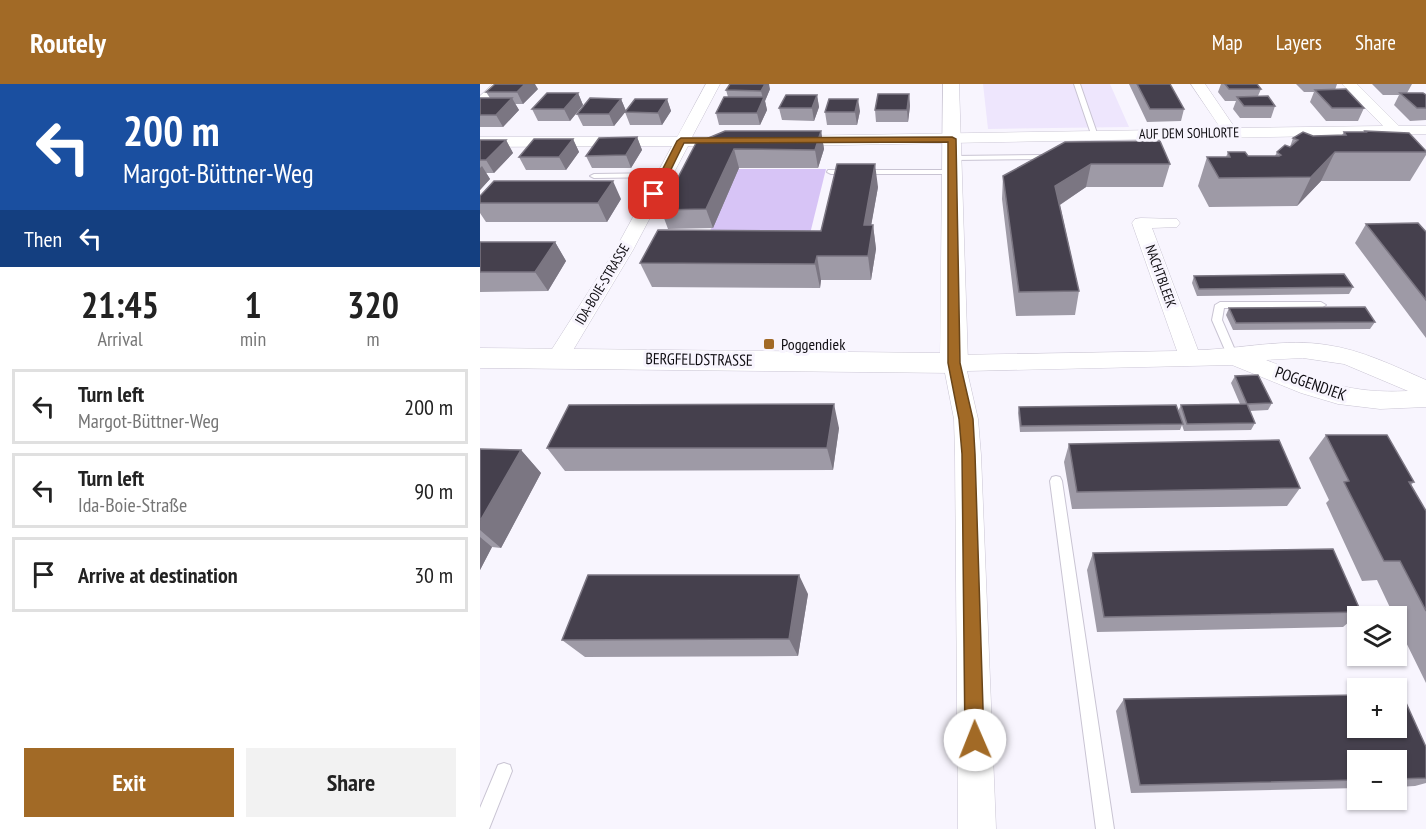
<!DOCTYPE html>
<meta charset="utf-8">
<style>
body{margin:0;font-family:"PT Sans Narrow",sans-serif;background:#f2f2f2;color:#222;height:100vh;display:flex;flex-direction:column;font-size:22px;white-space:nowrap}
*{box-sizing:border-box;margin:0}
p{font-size:20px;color:#767676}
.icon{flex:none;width:33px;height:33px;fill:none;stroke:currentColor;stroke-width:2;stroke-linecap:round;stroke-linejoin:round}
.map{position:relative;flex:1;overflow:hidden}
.sheet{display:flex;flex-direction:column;background:#fff;width:480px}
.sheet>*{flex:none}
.guide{background:#1a4fa0;color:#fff;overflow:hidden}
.tools{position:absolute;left:867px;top:522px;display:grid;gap:12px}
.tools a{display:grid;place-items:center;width:60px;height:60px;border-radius:0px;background:#fff;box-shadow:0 2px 4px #0004;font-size:30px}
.pin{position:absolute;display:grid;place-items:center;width:51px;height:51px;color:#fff;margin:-26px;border-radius:12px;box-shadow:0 3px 9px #0006}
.me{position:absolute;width:66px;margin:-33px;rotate:359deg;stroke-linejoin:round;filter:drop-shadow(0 0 4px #0008)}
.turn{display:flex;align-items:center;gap:21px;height:126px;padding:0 24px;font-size:27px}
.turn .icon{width:78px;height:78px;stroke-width:2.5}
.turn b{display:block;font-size:42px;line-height:51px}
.then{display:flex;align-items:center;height:57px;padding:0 24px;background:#0003;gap:12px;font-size:22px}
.eta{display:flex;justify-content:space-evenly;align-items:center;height:102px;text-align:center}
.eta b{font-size:36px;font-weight:700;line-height:42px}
.action{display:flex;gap:12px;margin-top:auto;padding:12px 24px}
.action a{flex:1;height:69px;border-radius:0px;background:#a26a26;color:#fff;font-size:24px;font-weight:700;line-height:69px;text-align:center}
.action a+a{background:#f2f2f2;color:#222}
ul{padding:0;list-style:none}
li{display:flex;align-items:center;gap:18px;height:75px;margin:0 12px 9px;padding:0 12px;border:3px solid #e0e0e0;border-radius:0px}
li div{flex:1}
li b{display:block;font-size:22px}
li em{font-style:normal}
header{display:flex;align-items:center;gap:36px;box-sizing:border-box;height:84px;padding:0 30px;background:#a26a26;color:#fff}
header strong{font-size:28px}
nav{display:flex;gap:33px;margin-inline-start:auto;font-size:21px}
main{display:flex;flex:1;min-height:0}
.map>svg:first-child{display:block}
.built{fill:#eee6fd}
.green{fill:#d7c4f6}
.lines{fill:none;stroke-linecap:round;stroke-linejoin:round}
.service-casing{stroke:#c9c4d3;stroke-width:2}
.minor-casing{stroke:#c9c4d3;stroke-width:1}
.tertiary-casing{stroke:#c9c4d3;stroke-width:1}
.service{fill:#fff;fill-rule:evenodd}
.minor{fill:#fff;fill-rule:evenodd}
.tertiary{fill:#fff;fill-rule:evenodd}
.wall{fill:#9e9aa6}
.shaded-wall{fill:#7b7682}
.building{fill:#45404d;stroke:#7b7682;stroke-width:1.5}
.route{fill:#a26a26;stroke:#694519;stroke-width:1.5}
.poi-dot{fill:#a26a26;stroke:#f8f5fe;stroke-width:2}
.labels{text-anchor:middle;stroke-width:6;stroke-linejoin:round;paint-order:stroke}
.far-street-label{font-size:14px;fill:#100e13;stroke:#f8f5fe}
.poi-label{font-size:16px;fill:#100e13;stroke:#f8f5fe;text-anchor:start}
.street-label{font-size:16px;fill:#100e13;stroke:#f8f5fe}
</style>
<header>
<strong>Routely</strong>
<nav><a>Map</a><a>Layers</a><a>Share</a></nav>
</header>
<main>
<section class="sheet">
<div class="guide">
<div class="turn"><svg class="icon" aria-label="left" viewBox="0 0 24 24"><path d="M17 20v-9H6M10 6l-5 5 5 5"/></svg><div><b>200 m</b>Margot-Büttner-Weg</div></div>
<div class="then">Then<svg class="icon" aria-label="left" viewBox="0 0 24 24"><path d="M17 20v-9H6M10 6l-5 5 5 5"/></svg></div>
</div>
<div class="eta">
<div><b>21:45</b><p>Arrival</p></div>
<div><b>1</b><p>min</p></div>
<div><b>320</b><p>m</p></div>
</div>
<ul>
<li><svg class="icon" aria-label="left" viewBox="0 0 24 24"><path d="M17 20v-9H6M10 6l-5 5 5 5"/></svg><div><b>Turn left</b><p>Margot-Büttner-Weg</p></div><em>200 m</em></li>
<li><svg class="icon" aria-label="left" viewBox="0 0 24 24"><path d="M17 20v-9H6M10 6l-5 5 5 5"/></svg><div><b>Turn left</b><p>Ida-Boie-Straße</p></div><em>90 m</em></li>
<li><svg class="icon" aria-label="arrive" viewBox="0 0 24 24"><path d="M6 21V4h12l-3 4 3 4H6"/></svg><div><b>Arrive at destination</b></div><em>30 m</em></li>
</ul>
<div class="action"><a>Exit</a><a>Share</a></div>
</section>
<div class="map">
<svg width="946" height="745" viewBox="0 0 946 745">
<rect width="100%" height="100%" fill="#f8f5fe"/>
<path class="built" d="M503,0H630L649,43L508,45Z"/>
<path class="green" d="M257,85H346L326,166L230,147Z"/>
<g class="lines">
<g class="service-casing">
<path id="service" d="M594,0H600L618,52L611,50Z
M564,71L568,73L567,75L473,76L469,74L473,72Z
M348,86H472L476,88L472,90H351L347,88Z
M184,89L188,91L187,93L114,94L110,92L114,90Z
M740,218H841L846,221L841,224H744L742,236L758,273L753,277L748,273L732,236L735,221Z
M576,392L580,393L582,397L634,745H616L570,397L572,393Z
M24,679L30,681L32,687L9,745H0V724L18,681Z"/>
</g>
<g class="minor-casing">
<path id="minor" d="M13,0H28L5,22L0,23V12Z
M226,0H240L212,53L258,52L266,57L258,62H208L153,166L86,278L78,281L70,278L67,273L135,166L192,62L0,63V53H197Z
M711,0H725L755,44L903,42L862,0H877L919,42H946V50L309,62L301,57L309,52L741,45Z
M661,134L697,135L700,139L697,143L672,144L718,266C761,265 805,254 847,261C882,266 914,282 946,296V323L900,325L858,320L821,309L752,281L487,287L498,335L501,371L516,745H478L475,371L474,335L463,279L466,273L474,271L697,267L652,139L655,135ZM823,274L864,280L928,307C870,310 839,297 786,276Z"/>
</g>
<g class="tertiary-casing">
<path id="tertiary" d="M463,0H479L488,279L484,286L474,289L0,284V264L460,269Z"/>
</g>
<use href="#service" class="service"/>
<use href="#minor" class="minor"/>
<use href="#tertiary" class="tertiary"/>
</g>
<path class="wall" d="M649,0H690L704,25L701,37L667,38Z
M734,0H777L781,5L778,12L795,22L791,34H760L753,25L756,17H745L738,8L741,0Z
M816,0H857L855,6L884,24L878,37H846L830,18L834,8H824Z
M892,0H932L927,9L946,11V36L930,37L914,21L919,11H903Z
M58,5L43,20H35L39,26L23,43H0V14H10L6,8Z
M290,5L285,17L287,26L280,41H239L236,29L248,13L246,6Z
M98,9L103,21L90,37H58L52,25Z
M429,10L430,22L428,38H396L395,26Z
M337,11L339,23L334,37L302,36L299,24Z
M141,15L146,27L134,42H103L97,30Z
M187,15L191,27L182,41H150L145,28Z
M380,27L377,41H347L345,28Z
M341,47L344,65L338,84H259L233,144L188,145L181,126L216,59Z
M885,47L946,67V71L930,97H841L817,122L729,123L718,102L727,73H746L748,68L768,72H795L797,68L810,63L813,54L833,52L862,51L864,48H884Z
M157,53L162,66L151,84H112L106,72Z
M93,55L99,68L86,86H46L39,73Z
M0,56H26L33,69L14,89H6L10,95L0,106Z
M585,58L690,80L683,103H606L580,121L599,207L595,231L536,232L522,115L523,92Z
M398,103L391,141H393L396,165L391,196H341L340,204L172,203L160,179L341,147Z
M0,112L141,115L127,138H6L0,129Z
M886,140L946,148V254L875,159Z
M0,158H75L86,177L68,207L0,208Z
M714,192L873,203L869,210L717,212L712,199Z
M749,224L895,238L890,245L753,246L746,231Z
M755,292L792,319L788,326L770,327L775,339L771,346L704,347L702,341L700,346L540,348L538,329L539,323L698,327L701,321L760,320L751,299Z
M359,344L353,386L85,387L67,364Z
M846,351L934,398L931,401L946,427V599L916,538V532H914L897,496L882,497L846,419L849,416L829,374Z
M589,360L820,404L807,422L592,425L584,378Z
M0,365L41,366L61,389L21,464L12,463L0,486Z
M613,469L881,528L863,543L617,548L607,486Z
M328,510L318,572L105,573L82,556Z
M644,615L946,663V699L935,702L916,703V676H878V704L651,709L636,627Z"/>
<path class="shaded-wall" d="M45,0H55L58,5L43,20L37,8Z
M285,0H289L290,5L285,17L287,26L280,41L277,29L283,15L281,7Z
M98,9L103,21L90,37L84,25Z
M429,10L430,22L428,38L427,26Z
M337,11L339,23L334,37L332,24Z
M32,14L39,26L23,43L16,31Z
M141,15L146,27L134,42L129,30Z
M187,15L191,27L182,41L178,29Z
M378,15L380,27L377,41L375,28Z
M341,47L344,65L338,84L335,66Z
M157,53L162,66L151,84L146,71Z
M93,55L99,68L86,86L79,73Z
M26,56L33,69L14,89L6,76Z
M254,65L259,84L233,144L226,125Z
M855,68L841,97L817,122L831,93Z
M395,80L398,103L387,165L384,141Z
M611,80L606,103L572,126L575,102Z
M2,82L10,95L0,106V84Z
M133,97L141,115L127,138L118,119Z
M393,141L396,165L391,196L388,172Z
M75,158L86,177L68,207L55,188Z
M337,172L341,196L340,204L335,180Z
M354,320L359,344L353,386L347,364Z
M41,366L61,389L21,464L0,446V437Z
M0,453L12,463L0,486Z
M319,491L328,510L318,572L309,555Z"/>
<path class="building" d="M15,0H45L37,8H6Z
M250,0H285L281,7L246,6Z
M657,0H690L704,25H670Z
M745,0H777L781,5H749Z
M866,5L884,24H852L835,6Z
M67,9H98L84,25H52Z
M920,9H943L946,11V24H937Z
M398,10H429L427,26H395Z
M306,11H337L332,24H299Z
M788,12L795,22H764L757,13Z
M244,13H284L277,29H236Z
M0,14H32L16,31H0Z
M110,14L141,15L129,30H97Z
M155,15H187L178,29L145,28Z
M349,15H378L375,28H345Z
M245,47H341L335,66L254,65L226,125L181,126L216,59Z
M885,47L929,49L946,67V68H855L831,93L739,94L727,73H750L748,68H765L768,72H799L801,71L797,68L805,61L810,63L818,56L813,54L823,48L833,52L866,51L864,48H886Z
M157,53L146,71L106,72L119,54Z
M54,55H93L79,73H39Z
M0,56H26L6,76H0Z
M680,57L690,80H611L575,102L599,207L539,208L523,92L585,58Z
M357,80H395L384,141H393L388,172H337L335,180L160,179L178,146L341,147Z
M14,97H133L118,119H0V112Z
M938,139L946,148V216L886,140Z
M0,158H75L55,188H0Z
M864,190L873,203L719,205L714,192Z
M885,223L895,238L756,239L749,224Z
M778,291L792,319L767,320L775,339L707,340L701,321L767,320L755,292Z
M354,320L347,364H67L89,321Z
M696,321L703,340L541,342L539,323Z
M846,351H907L934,398H929L946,427V527L920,477H904L864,398L869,397Z
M799,356L820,404L597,408L589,360Z
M0,365L41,366L0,437Z
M853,465L881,528L624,533L613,469Z
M108,491H319L309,555L82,556Z
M916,610H922L946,663V694L916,695V676H878V696L660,701L644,615L878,611V644H916Z"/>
<path class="route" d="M472,53L476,55L480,279L493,335L495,370L504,656L501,662L495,665L488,662L485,656L482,370L479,335L468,279V58L204,59L179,110L174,112L170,110L197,57L201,54Z"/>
<rect class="poi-dot" x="283" y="254" width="12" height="12" rx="3"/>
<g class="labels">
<g class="far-street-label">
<text transform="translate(709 49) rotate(-1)" y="5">AUF DEM SOHLORTE</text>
<text transform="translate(681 192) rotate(70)" y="5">NACHTBLEEK</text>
<text transform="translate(122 200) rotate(-59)" y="5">IDA-BOIE-STRASSE</text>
</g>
<g class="poi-label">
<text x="301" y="266">Poggendiek</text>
</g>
<g class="street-label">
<text transform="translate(219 275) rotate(1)" y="6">BERGFELDSTRASSE</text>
<text transform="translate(831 299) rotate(19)" y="6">POGGENDIEK</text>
</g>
</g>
</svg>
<div class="tools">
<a><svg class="icon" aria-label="layers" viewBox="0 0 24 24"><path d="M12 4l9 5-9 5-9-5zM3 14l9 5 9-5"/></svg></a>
<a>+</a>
<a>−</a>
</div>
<div class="pin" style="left:174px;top:110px;background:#d93025"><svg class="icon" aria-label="arrive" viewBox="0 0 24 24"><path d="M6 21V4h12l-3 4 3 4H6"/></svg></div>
<svg class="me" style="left:495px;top:656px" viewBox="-20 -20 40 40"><circle r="19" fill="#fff"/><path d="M0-13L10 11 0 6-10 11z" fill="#a26a26"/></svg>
</div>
</main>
